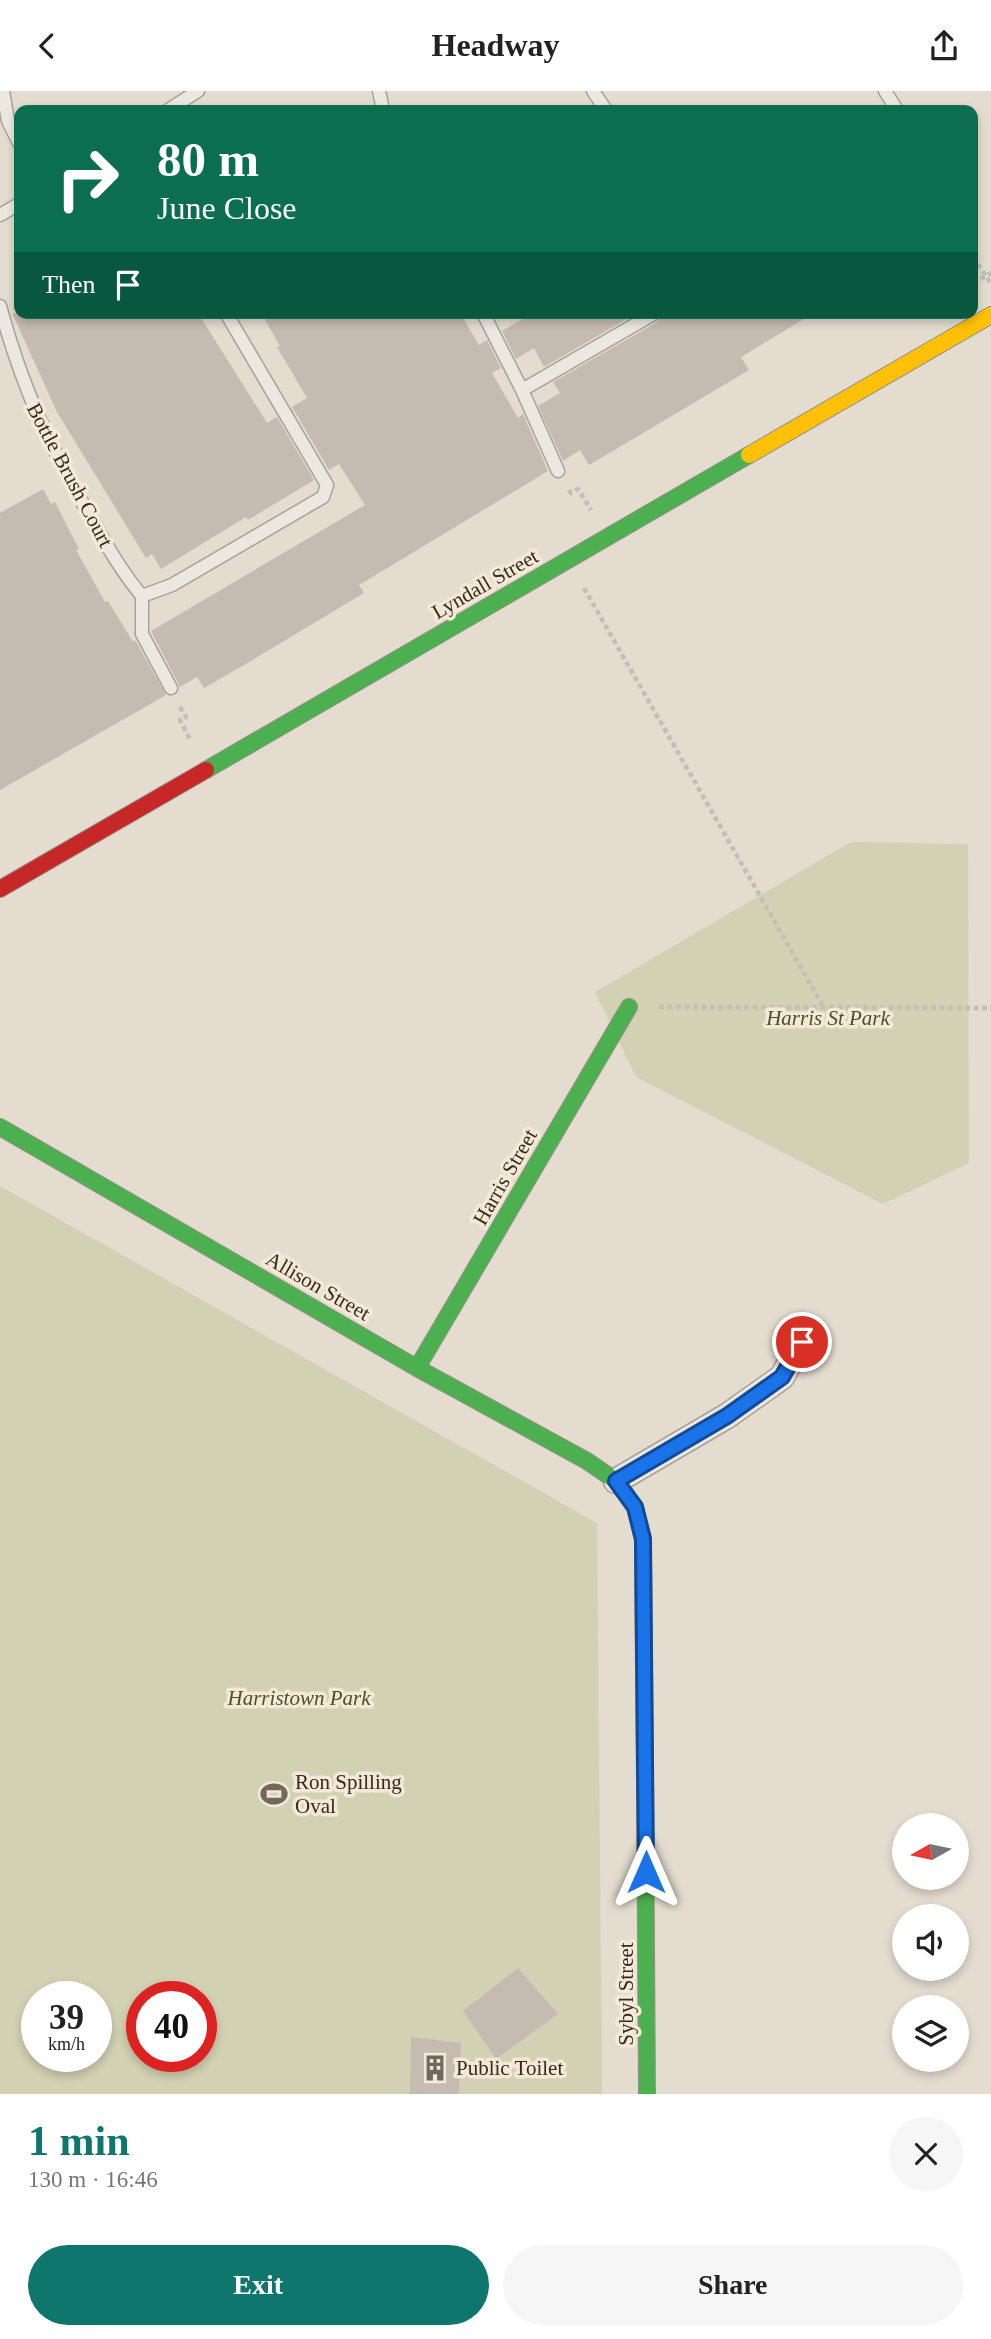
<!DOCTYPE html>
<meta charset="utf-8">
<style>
body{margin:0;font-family:Georgia,serif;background:#f6f6f6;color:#222;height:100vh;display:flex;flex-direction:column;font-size:26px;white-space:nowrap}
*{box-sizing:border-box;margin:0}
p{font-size:23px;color:#767676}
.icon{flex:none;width:38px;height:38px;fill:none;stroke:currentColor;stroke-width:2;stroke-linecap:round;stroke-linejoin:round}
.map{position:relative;height:2003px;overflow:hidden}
.drawer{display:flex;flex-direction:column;background:#fff;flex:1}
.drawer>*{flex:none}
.top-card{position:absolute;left:14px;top:14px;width:964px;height:214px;border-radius:14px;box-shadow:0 4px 10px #0003;background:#0b6e4f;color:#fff;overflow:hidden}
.needle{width:46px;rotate:261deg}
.buttons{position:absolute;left:892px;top:1722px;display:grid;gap:14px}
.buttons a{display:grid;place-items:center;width:77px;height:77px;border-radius:50%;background:#fff;box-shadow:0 4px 10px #0003;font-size:35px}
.speed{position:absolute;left:21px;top:1890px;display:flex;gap:14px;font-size:35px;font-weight:700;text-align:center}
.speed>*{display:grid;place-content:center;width:91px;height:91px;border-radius:50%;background:#fff;box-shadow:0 4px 10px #0003;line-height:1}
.speed small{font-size:18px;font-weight:400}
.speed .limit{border:10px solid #d22;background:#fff;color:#111}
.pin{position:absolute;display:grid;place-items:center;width:60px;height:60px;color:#fff;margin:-30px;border:4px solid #fff;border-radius:50%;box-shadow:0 2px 7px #0007}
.me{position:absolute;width:77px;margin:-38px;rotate:0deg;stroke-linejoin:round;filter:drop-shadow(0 0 5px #0008)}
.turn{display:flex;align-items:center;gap:24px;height:147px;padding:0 28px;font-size:32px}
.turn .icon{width:91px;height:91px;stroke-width:2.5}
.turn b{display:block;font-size:49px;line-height:60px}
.then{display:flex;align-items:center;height:66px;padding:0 28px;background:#0003;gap:14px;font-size:26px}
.round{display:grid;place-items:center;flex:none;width:74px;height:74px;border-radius:37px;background:#f6f6f6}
.headline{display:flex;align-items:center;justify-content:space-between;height:119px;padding:0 28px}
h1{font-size:42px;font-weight:700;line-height:52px;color:#0f766e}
.button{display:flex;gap:14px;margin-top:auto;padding:14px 28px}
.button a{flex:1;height:80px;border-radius:42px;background:#0f766e;color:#fff;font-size:28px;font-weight:700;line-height:80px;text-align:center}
.button a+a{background:#f6f6f6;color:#222}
header{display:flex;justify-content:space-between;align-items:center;height:91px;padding:0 28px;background:#fff;font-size:32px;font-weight:700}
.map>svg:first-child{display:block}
.green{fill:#d2d1b3;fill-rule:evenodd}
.building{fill:#c6bbb0}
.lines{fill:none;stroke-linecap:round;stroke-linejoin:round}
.lane-casing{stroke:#a8a198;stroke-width:15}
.street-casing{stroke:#a8a198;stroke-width:27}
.fast-casing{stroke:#989188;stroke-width:18}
.slow-casing{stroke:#989188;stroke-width:18}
.jam-casing{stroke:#989188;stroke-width:18}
.path{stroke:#c4beb7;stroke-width:4.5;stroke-dasharray:5 3.5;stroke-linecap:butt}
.lane{stroke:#ece8e0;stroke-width:12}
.street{stroke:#ece8e0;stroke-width:24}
.fast{stroke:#4caf50;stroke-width:16}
.slow{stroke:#ffc107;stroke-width:16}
.jam{stroke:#c62828;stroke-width:16}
.route-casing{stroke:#114b97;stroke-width:18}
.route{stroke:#1a73e8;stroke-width:12}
.labels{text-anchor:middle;stroke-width:7;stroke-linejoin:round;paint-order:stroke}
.street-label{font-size:21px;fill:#372a20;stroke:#f3e9d6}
.park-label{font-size:21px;font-style:italic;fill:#495129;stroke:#f3e9d6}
.poi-label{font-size:21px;fill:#372a20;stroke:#f3e9d6;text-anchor:start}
</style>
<header><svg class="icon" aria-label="back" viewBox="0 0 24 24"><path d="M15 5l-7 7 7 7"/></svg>Headway<svg class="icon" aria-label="share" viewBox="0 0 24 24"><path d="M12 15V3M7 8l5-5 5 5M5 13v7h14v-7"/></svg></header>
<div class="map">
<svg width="991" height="2003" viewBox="0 0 991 2003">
<rect width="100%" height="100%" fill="#e3dccf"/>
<path class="green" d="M851,751L968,753L969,1072L883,1113L636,986L595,901Z
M0,1095L597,1432L602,2003H0ZM37,1906H96V1965H37ZM142,1906H201V1965H142Z"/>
<path class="building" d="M12,222H198L267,332L277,326L314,389L248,429L246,426L161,478L152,463L146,467L57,321Z
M261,222H460L479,254L487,249L501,277L492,282L518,327L523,323L548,380L359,494L364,502L244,574L204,597L197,586L180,596L151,540L365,414L339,373L329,379L292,316L307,307L277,256L280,255Z
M533,222H637L544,276L534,257L516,268L502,240Z
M664,222H814L741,266L749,279L660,332L589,374L580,359L563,370L538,315L560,302L553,291L659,230Z
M43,398L51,413L55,411L79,458L76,459L105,511L108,510L133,551L135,549L166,604L0,699V422Z
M518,1877L558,1923L496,1968L463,1920Z
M411,1946L461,1952L459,2003H410Z"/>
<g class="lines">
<g class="lane-casing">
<path id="lane" d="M3,0L8,30L19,52
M379,0L383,19
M593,0L606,19
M885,0L897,19
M168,19L198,0
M0,124L19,113
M0,215C22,296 48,352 90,425C106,453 121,480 142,505
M483,222L522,299L558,380
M522,299L655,222
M142,505L172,494L323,406L327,394L226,222
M142,505V543L171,597"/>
</g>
<g class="street-casing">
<path id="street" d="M616,1390L727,1325L782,1286L802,1250"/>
</g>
<g class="fast-casing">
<path id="fast" d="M206,679L749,364
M0,1036L417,1277L587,1370L616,1390L635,1416L643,1448V1464
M417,1277L629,916
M645,1692L647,2003"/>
</g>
<g class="slow-casing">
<path id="slow" d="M749,364L991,224
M643,1464L645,1692"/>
</g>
<g class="jam-casing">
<path id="jam" d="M0,798L206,679"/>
</g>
<path class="path" d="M973,166L990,191
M973,192L991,182
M569,399L571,402L578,398L591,419
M584,497L824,917
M180,616L186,626L180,629L191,650
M659,916L991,917"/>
<use href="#lane" class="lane"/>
<use href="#street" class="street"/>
<use href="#fast" class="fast"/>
<use href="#slow" class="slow"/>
<use href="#jam" class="jam"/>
</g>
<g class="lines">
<g class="route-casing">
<path id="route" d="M646,1781L643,1448L635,1416L616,1390L727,1325L782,1286L802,1251"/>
</g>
<use href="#route" class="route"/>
</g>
<defs>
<g id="stadium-bare" transform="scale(2.1)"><path d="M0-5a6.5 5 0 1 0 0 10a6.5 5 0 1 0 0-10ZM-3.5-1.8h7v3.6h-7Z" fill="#73685d" stroke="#f3e9d6" stroke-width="2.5" paint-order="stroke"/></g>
<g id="building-bare" transform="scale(2.1)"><path d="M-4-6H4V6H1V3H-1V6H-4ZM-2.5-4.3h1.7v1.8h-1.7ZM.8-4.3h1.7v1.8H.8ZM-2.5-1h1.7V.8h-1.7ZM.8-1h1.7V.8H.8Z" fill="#73685d" stroke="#f3e9d6" stroke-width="2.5" paint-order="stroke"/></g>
</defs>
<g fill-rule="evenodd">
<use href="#stadium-bare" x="274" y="1703"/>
<use href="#building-bare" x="435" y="1977"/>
</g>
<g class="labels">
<g class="street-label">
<text transform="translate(70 384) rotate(62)" y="7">Bottle Brush Court</text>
<text transform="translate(485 493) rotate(-30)" y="7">Lyndall Street</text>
<text transform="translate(505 1086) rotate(-60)" y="7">Harris Street</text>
<text transform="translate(318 1195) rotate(30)" y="7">Allison Street</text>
<text transform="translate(626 1903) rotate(-90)" y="7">Sybyl Street</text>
</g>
<g class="park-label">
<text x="828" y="934">Harris St Park</text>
<text x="299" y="1614">Harristown Park</text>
</g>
<g class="poi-label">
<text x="295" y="1698">Ron Spilling<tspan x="295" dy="24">Oval</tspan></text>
<text x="456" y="1984">Public Toilet</text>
</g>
</g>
</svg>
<div class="buttons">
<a><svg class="needle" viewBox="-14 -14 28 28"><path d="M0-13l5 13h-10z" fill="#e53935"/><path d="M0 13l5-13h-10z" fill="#767676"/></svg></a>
<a><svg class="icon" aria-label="sound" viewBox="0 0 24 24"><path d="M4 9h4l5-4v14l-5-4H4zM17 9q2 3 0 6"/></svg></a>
<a><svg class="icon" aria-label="layers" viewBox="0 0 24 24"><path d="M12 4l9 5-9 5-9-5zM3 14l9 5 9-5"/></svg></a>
</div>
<div class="speed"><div>39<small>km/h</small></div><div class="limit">40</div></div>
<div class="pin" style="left:802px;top:1251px;background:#d93025"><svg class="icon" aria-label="arrive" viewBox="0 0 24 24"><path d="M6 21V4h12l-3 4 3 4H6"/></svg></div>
<svg class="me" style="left:646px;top:1781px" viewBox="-20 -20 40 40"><path d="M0-17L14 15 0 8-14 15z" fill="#1a73e8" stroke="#fff" stroke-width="4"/></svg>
<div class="top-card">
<div class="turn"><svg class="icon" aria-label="right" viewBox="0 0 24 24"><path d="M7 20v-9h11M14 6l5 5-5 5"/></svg><div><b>80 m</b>June Close</div></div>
<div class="then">Then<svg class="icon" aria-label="arrive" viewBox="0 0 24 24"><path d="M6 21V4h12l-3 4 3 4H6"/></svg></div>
</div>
</div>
<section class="drawer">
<div class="headline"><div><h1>1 min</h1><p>130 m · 16:46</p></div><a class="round"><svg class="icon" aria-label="close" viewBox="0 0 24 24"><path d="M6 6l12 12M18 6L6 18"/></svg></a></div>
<div class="button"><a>Exit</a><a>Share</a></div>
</section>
